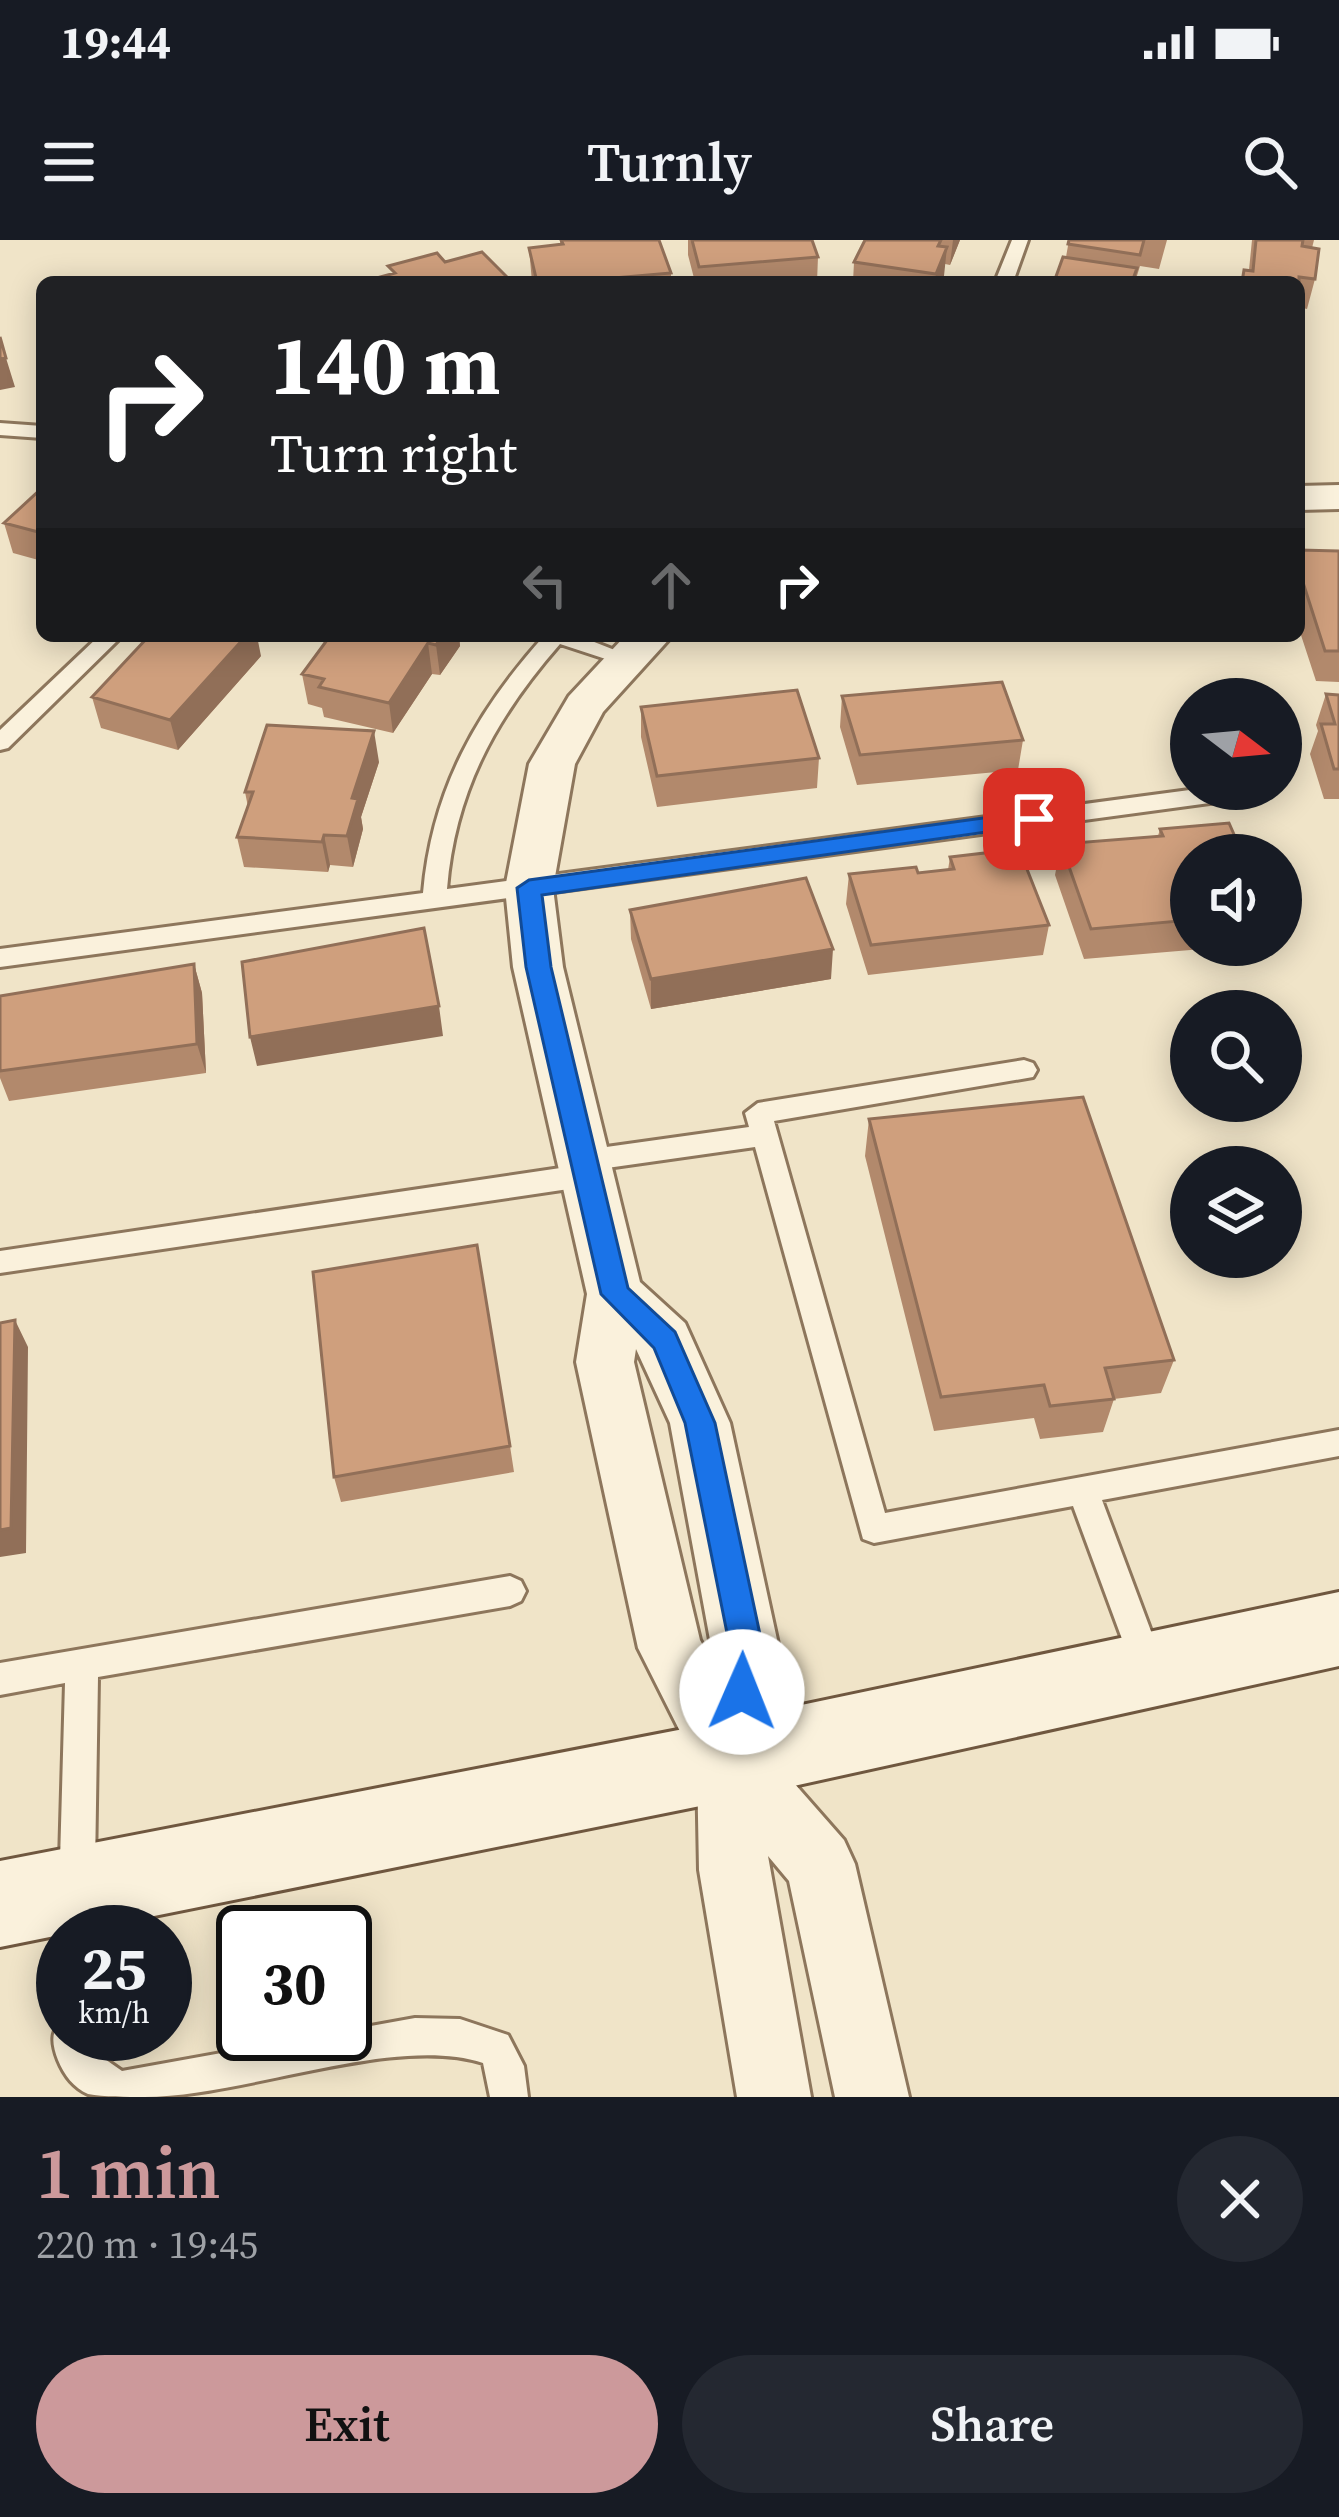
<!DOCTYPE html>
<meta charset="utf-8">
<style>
body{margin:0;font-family:"Source Serif 4",serif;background:#242831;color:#f1f3f6;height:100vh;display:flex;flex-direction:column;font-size:45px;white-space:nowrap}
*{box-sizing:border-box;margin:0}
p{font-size:39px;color:#9ea1a6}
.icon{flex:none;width:66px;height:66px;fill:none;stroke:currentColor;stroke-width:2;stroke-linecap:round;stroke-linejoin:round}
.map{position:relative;height:1857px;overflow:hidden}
.side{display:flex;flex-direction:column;background:#171b24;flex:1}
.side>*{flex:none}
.guide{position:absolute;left:36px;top:36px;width:1269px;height:366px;border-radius:18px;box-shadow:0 6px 30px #0003;background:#202124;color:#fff;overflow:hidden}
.needle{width:78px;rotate:106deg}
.buttons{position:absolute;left:1170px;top:438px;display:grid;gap:24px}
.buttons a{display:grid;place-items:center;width:132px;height:132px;border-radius:50%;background:#171b24;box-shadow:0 6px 30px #0003;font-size:60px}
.speed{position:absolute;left:36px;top:1665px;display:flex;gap:24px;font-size:60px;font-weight:700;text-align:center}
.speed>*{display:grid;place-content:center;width:156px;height:156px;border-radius:50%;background:#171b24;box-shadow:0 6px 30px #0003;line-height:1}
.speed small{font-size:30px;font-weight:400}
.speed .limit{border:6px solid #111;border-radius:18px;background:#fff;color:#111}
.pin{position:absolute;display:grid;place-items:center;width:102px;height:102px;color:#fff;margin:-51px;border-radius:24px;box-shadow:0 6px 18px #0006}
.me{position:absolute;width:132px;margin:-66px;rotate:1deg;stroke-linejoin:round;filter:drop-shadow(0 0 9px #0008)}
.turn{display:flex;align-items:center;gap:42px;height:252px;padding:0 36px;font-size:54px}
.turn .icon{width:156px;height:156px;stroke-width:2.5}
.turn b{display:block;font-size:84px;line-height:102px}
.lanes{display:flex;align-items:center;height:114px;padding:0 36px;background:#0003;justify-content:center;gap:60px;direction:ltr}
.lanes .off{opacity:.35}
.round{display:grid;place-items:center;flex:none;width:126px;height:126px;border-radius:63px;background:#242831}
.head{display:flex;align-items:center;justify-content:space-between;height:204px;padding:0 36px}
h1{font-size:72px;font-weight:600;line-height:90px;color:#cc999b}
.button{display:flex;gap:24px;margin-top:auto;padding:24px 36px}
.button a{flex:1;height:138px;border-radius:72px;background:#cc999b;color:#111;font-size:48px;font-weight:600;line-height:138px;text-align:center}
.button a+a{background:#242831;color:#f1f3f6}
.status{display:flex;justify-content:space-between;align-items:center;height:84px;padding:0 60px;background:#171b24;direction:ltr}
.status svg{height:33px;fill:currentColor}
header{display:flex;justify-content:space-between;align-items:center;height:156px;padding:0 36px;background:#171b24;font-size:54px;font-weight:600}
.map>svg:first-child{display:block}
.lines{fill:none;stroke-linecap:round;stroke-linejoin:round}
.lane-casing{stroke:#8d765c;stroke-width:6}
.street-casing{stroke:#8d765c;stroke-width:6}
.secondary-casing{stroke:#6f573f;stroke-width:6}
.lane{fill:#faf1dc;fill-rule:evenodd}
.street{fill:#faf1dc;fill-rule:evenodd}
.secondary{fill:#faf1dc;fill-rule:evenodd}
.wall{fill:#b2896c}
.shaded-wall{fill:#916f58}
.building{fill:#cf9f7d;stroke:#916f58;stroke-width:3}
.route{fill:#1a73e8;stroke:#114b97;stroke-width:3}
</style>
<div class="status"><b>19:44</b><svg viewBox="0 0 49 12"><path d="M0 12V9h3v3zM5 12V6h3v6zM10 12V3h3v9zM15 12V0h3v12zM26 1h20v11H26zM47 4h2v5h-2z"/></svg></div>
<header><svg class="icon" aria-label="menu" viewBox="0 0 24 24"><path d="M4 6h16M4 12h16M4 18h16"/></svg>Turnly<svg class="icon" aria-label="search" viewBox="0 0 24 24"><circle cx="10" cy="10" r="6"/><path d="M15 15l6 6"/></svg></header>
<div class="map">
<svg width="1339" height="1857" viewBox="0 0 1339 1857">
<rect width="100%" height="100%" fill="#f0e4c8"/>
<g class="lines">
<g class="lane-casing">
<path id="lane" d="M1012,0H1028L1013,42H995Z
M0,183L42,186V198L0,195Z
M99,396H122L8,508L0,510V490Z
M544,396H579L635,418L624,425L560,404C496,477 455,551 447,649L1197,549H1225L1228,554L1217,562L0,727V709L423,653C432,550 476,472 544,396Z
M1024,820L1033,823L1037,830L1033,837L774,881L885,1273L1339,1190V1216L1102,1260L1164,1426L1159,1437L1148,1441L1137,1437L1132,1426L1073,1266L874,1303L863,1299L755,907L600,929L599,943L589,946L0,1033V1011L574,926L575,914L585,910L749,887L745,873L758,863Z
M510,1336L521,1341L526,1351L521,1361L510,1366L98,1437L94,1692H63V1703L58,1692L65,1443L0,1455V1423Z
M415,1778L460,1779L508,1795L524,1826L528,1857H490L483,1823C394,1794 245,1857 144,1857C127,1857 104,1857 88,1854C74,1848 64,1835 58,1820C52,1804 50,1791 63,1779V1794H89L92,1810L122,1831Z"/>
</g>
<g class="street-casing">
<path id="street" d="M1339,245V269L1299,270V246Z
M625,396H672L603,472L575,524L553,648L563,727L640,1042L685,1083L730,1183L781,1418L765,1510L844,1600L855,1624L909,1857H835L789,1641L768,1616L811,1857H737L699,1630L697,1525L638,1408L576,1122L587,1054L513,727L505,648L529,524L569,456ZM636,1109L670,1183L715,1427L700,1400L634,1122Z"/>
</g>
<g class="secondary-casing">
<path id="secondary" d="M1339,1352V1426L730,1560L0,1707V1621L730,1480Z"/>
</g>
<use href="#lane" class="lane"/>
<use href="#street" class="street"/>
<use href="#secondary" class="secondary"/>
</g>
<path class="wall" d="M560,0H659L671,33V42H532L529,8L560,5Z
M688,0H812L818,17L817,42H695L688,15Z
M865,0H960L950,25L945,24L941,42H853L854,22Z
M1069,0H1167L1159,29L1140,26L1135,42H1054L1066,17Z
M1252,0H1314L1312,8L1315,39L1307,69L1299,67V42L1249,30Z
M42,248V321L13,313L4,283Z
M1299,310L1339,311V442L1316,441L1299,389Z
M330,396H459L460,406L440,435L432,434L393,493L324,477L322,468L308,464L302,434Z
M261,416L178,510L101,488L92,457Z
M1326,454L1339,455V559H1324L1310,514L1318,491L1316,485Z
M842,456L1023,500L1018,530L857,545L840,487Z
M641,467L819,518L817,548L657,567L641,497Z
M379,522L361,577L363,589L353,627L330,625L328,632L244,627L237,597L248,567L245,552Z
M1160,589L1191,615V705H1214V708L1084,719L1055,635L1061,604L1158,596Z
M950,617L1049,685L1043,715L868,735L846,664L849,634L918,633L948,630Z
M630,670L831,739L651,769L631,699Z
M194,724L202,753L206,833L9,861L0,838V756Z
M869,879L1174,1120L1161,1153L1114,1159L1103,1192L1040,1199L1034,1178L934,1191L865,916Z
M510,1206L514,1232L341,1262L334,1237Z"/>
<path class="shaded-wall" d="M953,0H960L950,25Z
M947,7L944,36L941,42H935L936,34Z
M6,118L15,147L0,150V119Z
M246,396H257L261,416L178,510L170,480Z
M439,396H459L460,406L440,435L436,405Z
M428,403L432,434L393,493L389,463Z
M374,491L379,522L361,577L363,589L353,627L347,596L352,558Z
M324,595L330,625L328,632L322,602Z
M833,709L831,739L651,769V739Z
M194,724L202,753L206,833L197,804Z
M439,766L443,796L257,826L250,797Z
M15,1080L28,1107L26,1313L0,1317V1290Z"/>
<path class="building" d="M561,0H659L671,33L568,42H537L529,8L563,4Z
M692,0H812L818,17L699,27Z
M865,0H941L938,6L947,7L936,34L854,22Z
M1069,0H1144L1140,15L1068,4Z
M1256,0H1303L1302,6L1319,9L1315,39L1299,37V42H1242L1244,30L1253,31Z
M482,12L512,42H362L395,33L388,26L437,13L445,22Z
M1063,17L1137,28L1132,42H1054Z
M0,97L6,118L0,119Z
M42,248V293L4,283Z
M1299,310L1339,311V411H1325L1299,330Z
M149,396H246L170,480L92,457Z
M330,396H442L436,405L428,403L389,463L319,447L324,439L302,434Z
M1002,442L1023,500L860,515L842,456Z
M797,450L819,518L657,536L641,467Z
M1326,454L1339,455V529H1334L1321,484H1335Z
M267,485L374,491L352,558L358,559L347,596L324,595L322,602L237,597L253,552H245Z
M1229,583L1243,615H1191V680L1091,689L1061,604L1163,596L1160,589Z
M1019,609L1049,685L871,705L849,634L916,627L918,633L954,629L950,617Z
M806,638L833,709L651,739L630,670Z
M424,688L439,766L250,797L242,722Z
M194,724L197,804L0,831V756Z
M1083,857L1174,1120L1105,1128L1114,1159L1050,1166L1044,1145L941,1157L869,879Z
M477,1005L510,1206L334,1237L313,1032Z
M15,1080L11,1288L0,1290V1083Z"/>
<path class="route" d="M1034,571L1046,579L1042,584L542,655L551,727L628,1048L675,1092L715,1183L765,1418L754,1463L742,1468L731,1463L726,1452L732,1418L685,1183L654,1108L601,1054L526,727L517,648L529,640Z"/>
</svg>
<div class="buttons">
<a><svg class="needle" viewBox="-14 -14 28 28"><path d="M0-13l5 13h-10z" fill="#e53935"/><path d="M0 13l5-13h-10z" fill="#9ea1a6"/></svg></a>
<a><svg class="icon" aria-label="sound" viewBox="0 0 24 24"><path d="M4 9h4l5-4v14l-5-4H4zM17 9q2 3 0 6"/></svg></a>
<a><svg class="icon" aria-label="search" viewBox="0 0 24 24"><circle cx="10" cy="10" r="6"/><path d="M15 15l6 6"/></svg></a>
<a><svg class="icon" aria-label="layers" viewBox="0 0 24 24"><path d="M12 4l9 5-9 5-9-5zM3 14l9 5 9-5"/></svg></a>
</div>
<div class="speed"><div>25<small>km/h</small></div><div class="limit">30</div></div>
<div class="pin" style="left:1034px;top:579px;background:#d93025"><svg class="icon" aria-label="arrive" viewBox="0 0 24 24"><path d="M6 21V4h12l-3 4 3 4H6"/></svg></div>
<svg class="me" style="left:742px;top:1452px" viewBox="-20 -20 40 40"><circle r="19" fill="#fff"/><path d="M0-13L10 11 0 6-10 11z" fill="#1a73e8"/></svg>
<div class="guide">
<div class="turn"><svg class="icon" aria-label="right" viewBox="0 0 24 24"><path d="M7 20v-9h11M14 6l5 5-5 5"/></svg><div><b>140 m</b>Turn right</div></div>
<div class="lanes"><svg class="icon off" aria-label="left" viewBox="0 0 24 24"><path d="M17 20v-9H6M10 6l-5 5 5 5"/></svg><svg class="icon off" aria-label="ahead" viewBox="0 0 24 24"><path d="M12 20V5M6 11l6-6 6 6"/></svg><svg class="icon" aria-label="right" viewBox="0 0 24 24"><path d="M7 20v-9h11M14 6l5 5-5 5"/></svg></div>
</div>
</div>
<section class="side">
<div class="head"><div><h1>1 min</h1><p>220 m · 19:45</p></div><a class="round"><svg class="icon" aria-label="close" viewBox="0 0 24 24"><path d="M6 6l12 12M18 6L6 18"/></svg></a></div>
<div class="button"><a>Exit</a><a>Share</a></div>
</section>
